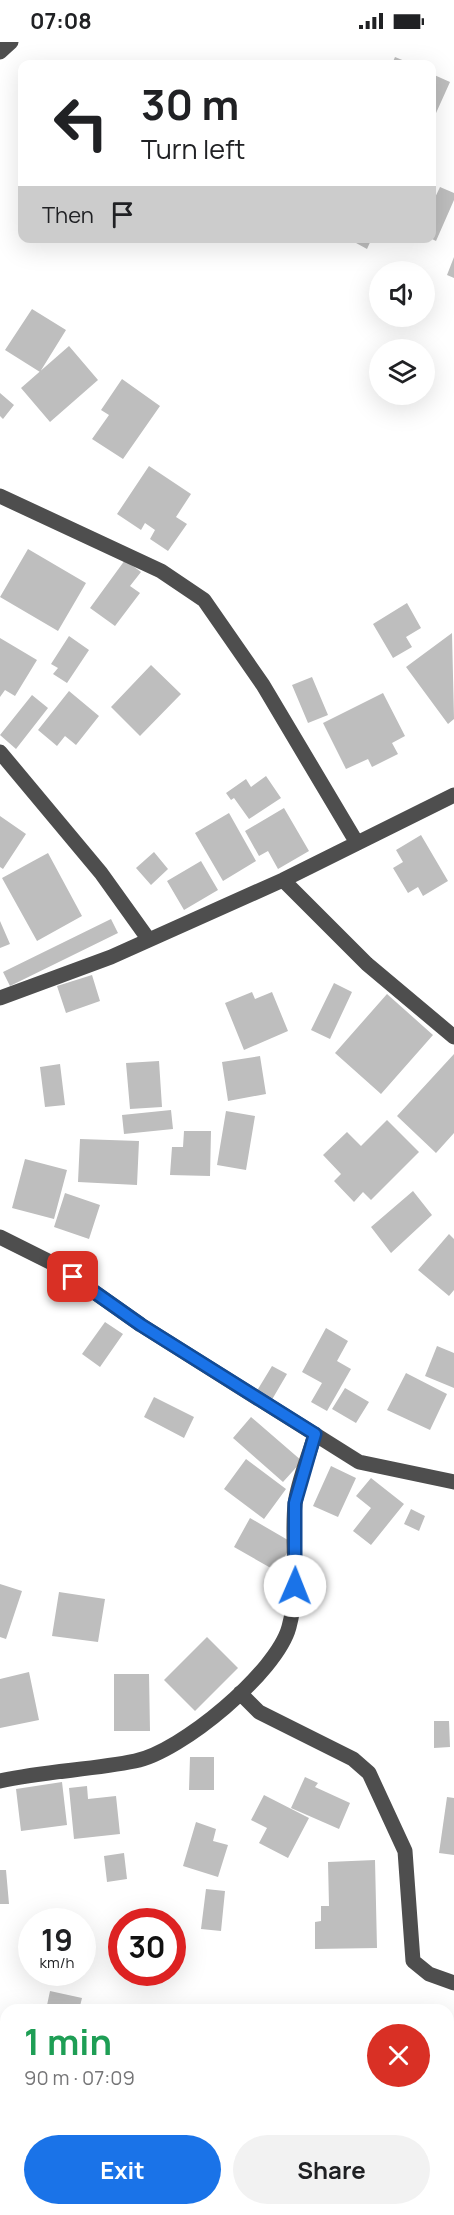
<!DOCTYPE html>
<meta charset="utf-8">
<style>
body{margin:0;font-family:Manrope,sans-serif;background:#f2f2f2;color:#202124;height:100vh;display:flex;flex-direction:column;font-size:22px;white-space:nowrap}
*{box-sizing:border-box;margin:0}
p{font-size:20px;color:#757577}
.icon{flex:none;width:33px;height:33px;fill:none;stroke:currentColor;stroke-width:2;stroke-linecap:round;stroke-linejoin:round}
.map{position:relative;flex:1;overflow:hidden}
.side{position:absolute;left:0px;top:1962px;width:454px;height:212px;display:flex;flex-direction:column;background:#fff;border-radius:18px 18px 0 0;box-shadow:0 6px 24px #0002}
.side>*{flex:none}
.banner{position:absolute;left:18px;top:18px;width:418px;height:183px;border-radius:12px;box-shadow:0 6px 24px #0002;background:#fff;color:#202124;overflow:hidden}
.buttons{position:absolute;left:369px;top:219px;display:grid;gap:12px}
.buttons a{display:grid;place-items:center;width:66px;height:66px;border-radius:50%;background:#fff;box-shadow:0 6px 24px #0002;font-size:30px}
.speed{position:absolute;left:18px;top:1866px;display:flex;gap:12px;font-size:30px;font-weight:700;text-align:center}
.speed>*{display:grid;place-content:center;width:78px;height:78px;border-radius:50%;background:#fff;box-shadow:0 6px 24px #0002;line-height:1}
.speed small{font-size:15px;font-weight:400}
.speed .limit{border:9px solid #d22;background:#fff;color:#111}
.pin{position:absolute;display:grid;place-items:center;width:51px;height:51px;color:#fff;margin:-26px;border-radius:12px;box-shadow:0 3px 9px #0006}
.me{position:absolute;width:66px;margin:-33px;rotate:1deg;stroke-linejoin:round;filter:drop-shadow(0 0 4px #0008)}
.turn{display:flex;align-items:center;gap:21px;height:126px;padding:0 24px;font-size:27px}
.turn .icon{width:78px;height:78px;stroke-width:2.5}
.turn b{display:block;font-size:42px;line-height:51px}
.then{display:flex;align-items:center;height:57px;padding:0 24px;background:#0003;gap:12px;font-size:22px}
.round{display:grid;place-items:center;flex:none;width:63px;height:63px;border-radius:32px;background:#f2f2f2}
.summary{display:flex;align-items:center;justify-content:space-between;height:102px;padding:0 24px}
h1{font-size:36px;font-weight:700;line-height:45px;color:#1e9e55}
.primary-button{display:flex;gap:12px;margin-top:auto;padding:12px 24px}
.primary-button a{flex:1;height:69px;border-radius:36px;background:#1a73e8;color:#fff;font-size:24px;font-weight:700;line-height:69px;text-align:center}
.primary-button a+a{background:#f2f2f2;color:#202124}
.status{display:flex;justify-content:space-between;align-items:center;height:42px;padding:0 30px;background:#fff;direction:ltr}
.status svg{height:16px;fill:currentColor}
.map>svg:first-child{display:block}
.building{fill:#bebebe}
.lines{fill:none;stroke-linecap:round;stroke-linejoin:round}
.path{stroke:#707070;stroke-width:4;stroke-dasharray:1.5 3;stroke-linecap:butt}
.minor{stroke:#4e4e4e;stroke-width:15}
.route-casing{stroke:#114b97;stroke-width:15}
.route{stroke:#1a73e8;stroke-width:10}
</style>
<div class="status"><b>07:08</b><svg viewBox="0 0 49 12"><path d="M0 12V9h3v3zM5 12V6h3v6zM10 12V3h3v9zM15 12V0h3v12zM26 1h20v11H26zM47 4h2v5h-2z"/></svg></div>
<div class="map">
<svg width="454" height="2173" viewBox="0 0 454 2173">
<rect width="100%" height="100%" fill="#fff"/>
<path class="building" d="M395,15L412,22H392Z
M432,32L450,40L432,80Z
M440,145L454,151V158L436,199L432,197V162Z
M347,196H372L367,207Z
M454,215V236L447,233Z
M32,267L66,288L40,330L5,308Z
M69,304L98,338L50,380L21,346Z
M122,337L160,364L123,417L92,397L109,373L101,368Z
M0,351L14,363L3,377L0,374Z
M149,424L191,452L176,475L187,482L168,509L150,497L155,488L145,481L141,488L117,472Z
M28,507L86,541L58,589L0,555Z
M125,518L141,530L130,544L140,551L115,584L90,566Z
M407,561L421,586L406,595L412,605L393,616L373,582Z
M452,591L454,677L448,682L406,625Z
M69,594L89,608L67,641L53,632L58,626L51,622Z
M0,596L37,618L15,654L5,648L0,655Z
M151,623L181,652L140,694L111,665Z
M312,635L328,673L308,681L292,643Z
M69,649L99,674L76,703L65,694L57,704L38,688Z
M383,651L405,694L392,701L398,712L372,725L368,717L346,727L323,681Z
M32,653L48,666L16,707L0,693Z
M266,734L281,756L249,777L234,756L231,758L226,751L246,737L251,745Z
M284,766L309,809L278,827L268,809L259,814L245,789Z
M229,771L256,819L223,839L195,791Z
M0,774L26,792L3,827L0,825Z
M421,793L448,839L423,854L418,845L408,851L393,826L403,820L396,808Z
M154,810L168,827L151,843L136,826Z
M48,811L82,874L37,899L2,836Z
M201,819L218,848L184,868L167,839Z
M111,877L118,891L10,944L3,930Z
M0,879L10,902L0,906Z
M92,933L100,959L66,971L57,944Z
M334,941L352,950L330,997L311,988Z
M252,950L255,957L272,950L288,989L244,1008L225,961Z
M387,952L433,993L381,1052L335,1011Z
M454,1012V1091L436,1111L397,1074Z
M260,1014L266,1052L228,1059L222,1020Z
M159,1019L162,1065L130,1067L126,1021Z
M60,1022L65,1063L45,1065L40,1025Z
M171,1068L173,1087L124,1092L122,1073Z
M226,1069L255,1074L246,1128L217,1123Z
M387,1078L419,1110L371,1158L363,1150L354,1160L334,1139L341,1132L323,1113L347,1090L361,1104Z
M184,1089H211L210,1134L170,1133L172,1105H183Z
M80,1097L139,1099L137,1143L78,1140Z
M25,1117L67,1128L54,1177L12,1166Z
M413,1149L432,1173L391,1211L371,1185Z
M65,1151L100,1163L89,1197L54,1185Z
M449,1192L454,1197V1248L449,1254L418,1228Z
M105,1280L123,1292L100,1325L82,1312Z
M326,1286L348,1299L337,1319L351,1327L327,1369L311,1360L322,1341L302,1330Z
M437,1304L454,1311V1346L425,1334Z
M272,1324L287,1332L270,1361L255,1352Z
M406,1331L447,1352L430,1388L387,1368Z
M345,1346L369,1360L356,1381L332,1367Z
M154,1355L194,1375L184,1396L144,1375Z
M251,1375L302,1419L283,1440L233,1396Z
M246,1417L286,1447L264,1477L224,1447Z
M331,1424L356,1436L338,1475L313,1464Z
M371,1436L404,1462L371,1503L353,1489L371,1466L356,1454Z
M411,1467L425,1474L419,1489L404,1482Z
M250,1476L293,1501L276,1529L234,1505Z
M0,1542L22,1549L6,1597L0,1595Z
M59,1550L105,1557L98,1600L52,1594Z
M207,1595L238,1626L195,1669L164,1638Z
M29,1630L39,1678L0,1686V1637Z
M114,1632H149L150,1689H114Z
M434,1679H449L450,1705L434,1706Z
M190,1715H214V1748H189Z
M305,1735L318,1741L315,1745L350,1761L339,1787L291,1766Z
M62,1740L67,1783L21,1789L16,1747Z
M87,1744L88,1757L116,1754L120,1792L74,1797L69,1746Z
M264,1753L309,1776L288,1816L259,1801L267,1786L251,1778Z
M447,1755L454,1756V1813L439,1811Z
M196,1780L216,1787L213,1799L228,1803L218,1835L183,1824Z
M124,1811L127,1837L107,1840L104,1814Z
M375,1818L377,1906L315,1907V1880L321,1879V1864H329L328,1820Z
M0,1828H6L9,1862H0Z
M206,1847L225,1849L221,1889L201,1887Z
M50,1949L82,1956L79,1968H46Z
M448,2084L454,2085V2173H431L407,2169L448,2168Z
M65,2168H118L119,2173H66Z"/>
<g class="lines">
<path class="path" d="M448,2011H454
M151,2173L154,2168"/>
<path class="minor" d="M0,10L11,0
M0,454L161,529L204,558L263,643L357,801
M0,710L101,831L149,898
M283,838L367,922L454,995
M0,956L111,915L283,838L454,753
M0,1195L56,1223L141,1283L359,1420L454,1440
M240,1651L259,1670L353,1717L369,1731L405,1809L413,1919L429,1932L454,1941
M0,1739C44,1729 91,1728 135,1719C181,1710 277,1630 289,1585C300,1545 291,1503 295,1462C298,1439 309,1414 315,1392"/>
</g>
<g class="lines">
<g class="route-casing">
<path id="route" d="M73,1235L141,1283L315,1392L295,1461V1544"/>
</g>
<use href="#route" class="route"/>
</g>
</svg>
<div class="buttons">
<a><svg class="icon" aria-label="sound" viewBox="0 0 24 24"><path d="M4 9h4l5-4v14l-5-4H4zM17 9q2 3 0 6"/></svg></a>
<a><svg class="icon" aria-label="layers" viewBox="0 0 24 24"><path d="M12 4l9 5-9 5-9-5zM3 14l9 5 9-5"/></svg></a>
</div>
<div class="speed"><div>19<small>km/h</small></div><div class="limit">30</div></div>
<div class="pin" style="left:73px;top:1235px;background:#d93025"><svg class="icon" aria-label="arrive" viewBox="0 0 24 24"><path d="M6 21V4h12l-3 4 3 4H6"/></svg></div>
<svg class="me" style="left:295px;top:1544px" viewBox="-20 -20 40 40"><circle r="19" fill="#fff"/><path d="M0-13L10 11 0 6-10 11z" fill="#1a73e8"/></svg>
<div class="banner">
<div class="turn"><svg class="icon" aria-label="left" viewBox="0 0 24 24"><path d="M17 20v-9H6M10 6l-5 5 5 5"/></svg><div><b>30 m</b>Turn left</div></div>
<div class="then">Then<svg class="icon" aria-label="arrive" viewBox="0 0 24 24"><path d="M6 21V4h12l-3 4 3 4H6"/></svg></div>
</div>
<section class="side">
<div class="summary"><div><h1>1 min</h1><p>90 m · 07:09</p></div><a class="round" style="background:#d93025;color:#fff"><svg class="icon" aria-label="close" viewBox="0 0 24 24"><path d="M6 6l12 12M18 6L6 18"/></svg></a></div>
<div class="primary-button"><a>Exit</a><a>Share</a></div>
</section>
</div>
